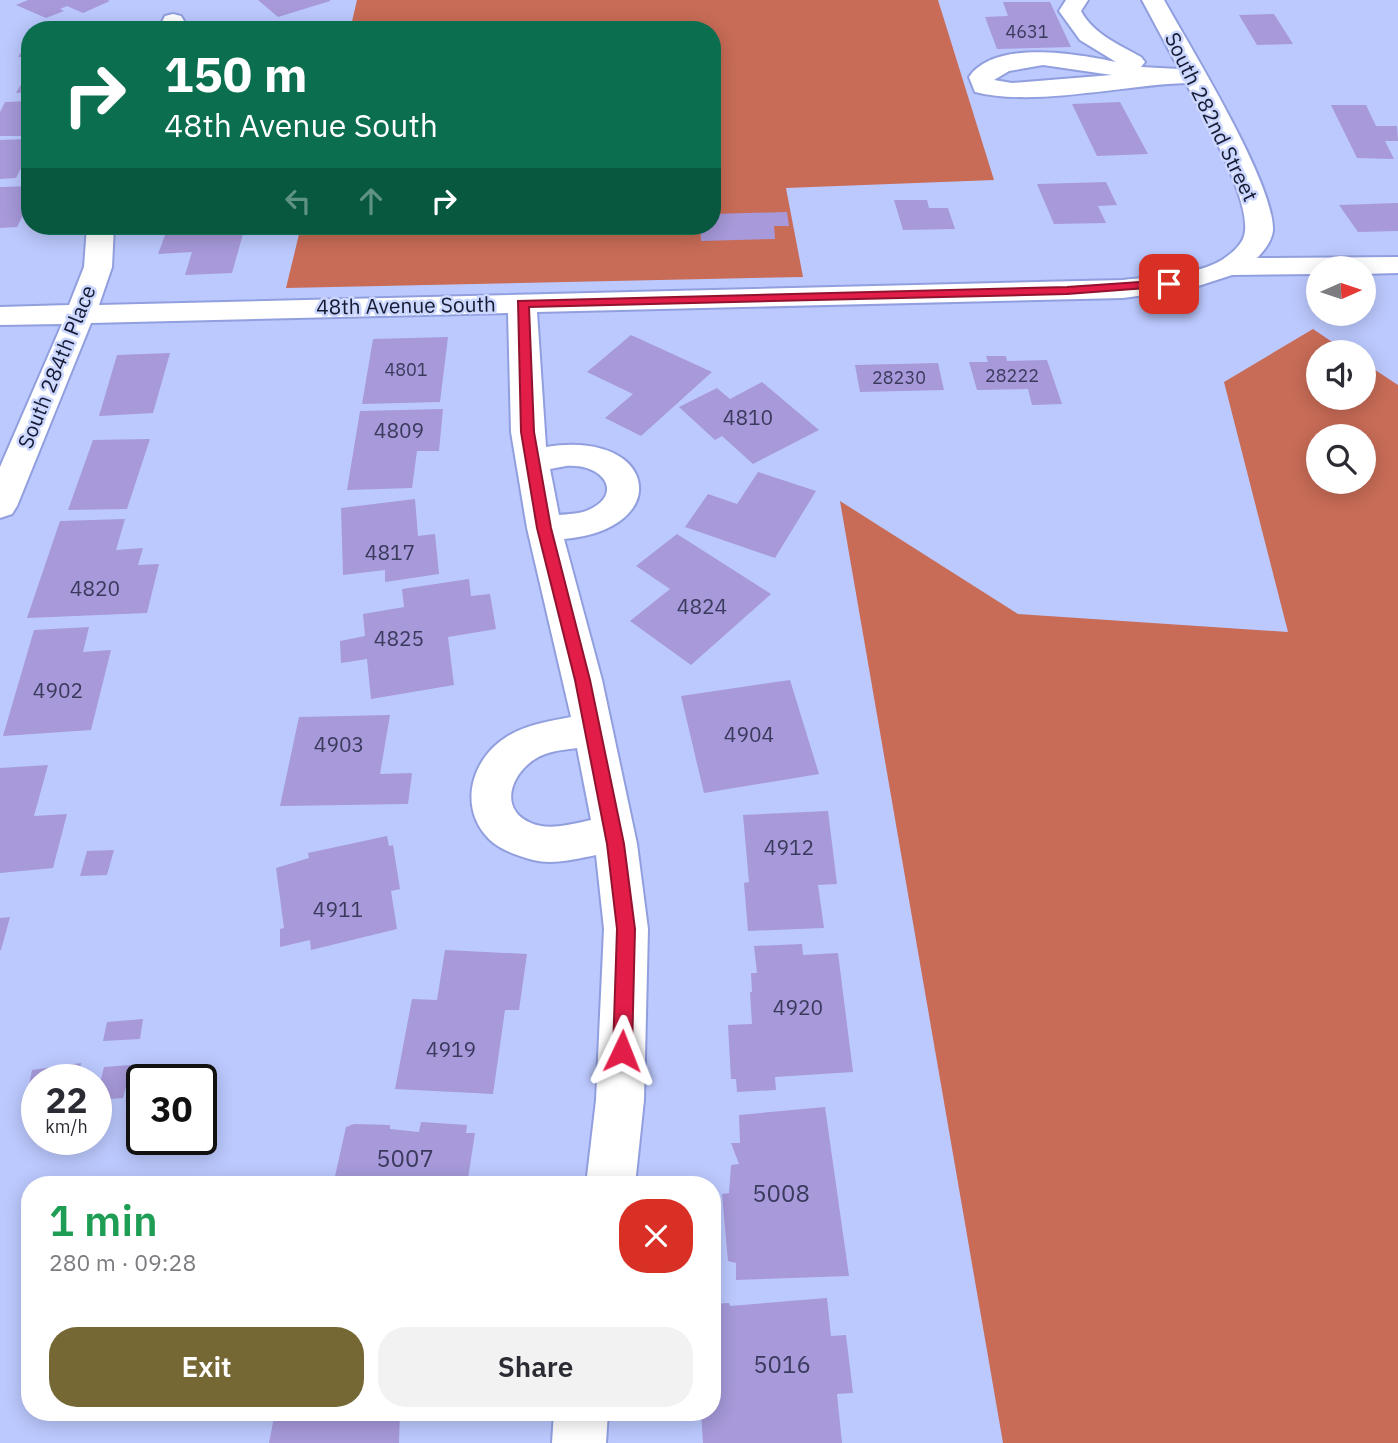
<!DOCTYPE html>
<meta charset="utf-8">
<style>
body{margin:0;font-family:"IBM Plex Sans",sans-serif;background:#f2f2f3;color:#2b2b33;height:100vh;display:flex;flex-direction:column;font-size:26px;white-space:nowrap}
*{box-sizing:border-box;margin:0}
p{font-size:23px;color:#7c7c81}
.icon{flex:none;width:38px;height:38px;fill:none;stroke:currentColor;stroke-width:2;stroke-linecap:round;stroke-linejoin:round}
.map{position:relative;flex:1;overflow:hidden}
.panel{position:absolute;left:21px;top:1176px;width:700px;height:245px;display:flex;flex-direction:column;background:#fff;border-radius:28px;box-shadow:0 4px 18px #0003}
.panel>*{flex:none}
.banner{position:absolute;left:21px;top:21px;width:700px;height:214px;border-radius:28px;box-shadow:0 4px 18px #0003;background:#0b6e4f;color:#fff;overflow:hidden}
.needle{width:46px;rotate:87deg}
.fabs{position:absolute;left:1306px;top:256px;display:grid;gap:14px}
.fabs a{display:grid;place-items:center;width:70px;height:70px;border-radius:50%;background:#fff;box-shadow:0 4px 18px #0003;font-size:35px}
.speed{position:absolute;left:21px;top:1064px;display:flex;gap:14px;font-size:35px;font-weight:700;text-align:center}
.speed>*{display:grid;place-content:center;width:91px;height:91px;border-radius:50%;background:#fff;box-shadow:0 4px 18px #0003;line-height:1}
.speed small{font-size:18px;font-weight:400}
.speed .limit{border:4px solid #111;border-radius:10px;background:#fff;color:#111}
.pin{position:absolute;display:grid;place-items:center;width:60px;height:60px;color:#fff;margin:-30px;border-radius:14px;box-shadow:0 4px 10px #0006}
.me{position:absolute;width:77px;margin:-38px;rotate:2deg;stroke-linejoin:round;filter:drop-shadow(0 0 5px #0008)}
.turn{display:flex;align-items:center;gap:24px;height:147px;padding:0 28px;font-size:32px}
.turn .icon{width:91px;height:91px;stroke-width:2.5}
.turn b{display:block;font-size:49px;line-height:60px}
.lanes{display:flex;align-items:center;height:66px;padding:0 28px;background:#0003;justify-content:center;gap:35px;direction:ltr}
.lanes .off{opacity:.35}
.round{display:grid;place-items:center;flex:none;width:74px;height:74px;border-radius:28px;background:#f2f2f3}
.overview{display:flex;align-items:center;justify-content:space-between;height:119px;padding:0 28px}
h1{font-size:42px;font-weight:600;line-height:52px;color:#1e9e55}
.cta{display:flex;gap:14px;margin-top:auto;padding:14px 28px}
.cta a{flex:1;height:80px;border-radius:28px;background:#766835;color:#fff;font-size:28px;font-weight:600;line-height:80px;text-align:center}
.cta a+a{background:#f2f2f3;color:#2b2b33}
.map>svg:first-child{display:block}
.forest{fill:#c86c57;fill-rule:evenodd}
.building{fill:#a799da}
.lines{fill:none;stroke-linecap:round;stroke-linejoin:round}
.minor-casing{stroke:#919fdf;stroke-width:4}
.minor{fill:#fff;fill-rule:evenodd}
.route{fill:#e11d48;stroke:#92132f;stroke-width:2}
.labels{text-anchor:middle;stroke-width:5;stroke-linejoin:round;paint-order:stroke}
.far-number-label{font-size:18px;fill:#3a3a5d}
.far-street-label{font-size:21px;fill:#161b33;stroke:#ccd7ff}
.number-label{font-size:21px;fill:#3a3a5d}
.near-number-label{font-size:24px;fill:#3a3a5d}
</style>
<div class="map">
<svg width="1398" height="1443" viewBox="0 0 1398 1443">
<rect width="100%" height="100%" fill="#bcc9fe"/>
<path class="forest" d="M357,0H938L994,180L786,188L803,277L286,288L301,226H712V30H350Z
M1313,329L1347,352H1318V397H1363V362L1398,385V1443H1003L840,501L1018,614L1288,632L1224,382ZM1318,436H1363V481H1318Z"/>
<path class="building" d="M28,0H107L110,1L83,13L67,6L60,9L64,11L46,18L16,5Z
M258,0H330V1L278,17Z
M1003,2H1050L1071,47L997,49L985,17L1008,16Z
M1274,14L1293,44L1257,45L1239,15Z
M322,22L320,30H262L263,23Z
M30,38V57H18Z
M30,69V92L16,93Z
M30,101V136H0V112L5,102Z
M1120,102L1148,154L1097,156L1072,104Z
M1331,105H1366L1376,126H1397L1398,141H1385L1394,159L1357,158Z
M30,139V160H25L16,178L0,179V140Z
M1106,182L1117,205L1098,206L1106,223L1054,224L1037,184Z
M30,186V201L17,227L0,228V187Z
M894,200H927L929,208H948L955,229L903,230Z
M1398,203V231L1358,232L1339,205Z
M787,212L789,226H774L775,239L701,241L700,226H712V214Z
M245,227L232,273L185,275L192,252L158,254L167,230Z
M631,335L712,372L641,436L605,418L633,394L587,372Z
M448,337L440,402L362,404L373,339Z
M170,353L153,413L99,416L117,355Z
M986,356H1006L1007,361L1047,360L1062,404L1032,405L1028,389L977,390L969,362H988Z
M938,363L944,390L860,392L855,365Z
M762,382L819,430L753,464L722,436L715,440L679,407L717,388L730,399Z
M443,409L439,451H417L412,488L347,490L360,411Z
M150,439L127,509L68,510L93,440Z
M758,472L816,491L775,558L685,527L708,494L737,504Z
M415,499L418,536L435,534L439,574L385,582V570L343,575L341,508Z
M125,519L116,550L143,548L138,565L159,564L147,613L27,618L60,521Z
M677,534L771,594L691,665L630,621L670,589L636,566Z
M469,579L471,596L490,594L496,629L448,637L454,685L371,699L367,659L341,663L340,641L365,636L363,614L404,607L402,589Z
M89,627L83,652L111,650L91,730L3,736L34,630Z
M790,680L819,774L704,793L681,696Z
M390,715L380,774L412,773L408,804L280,806L299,717Z
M48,765L34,816L67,814L53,868L0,873V768Z
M828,811L837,884L818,885L824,928L748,931L744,883L749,882L743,815Z
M387,836L389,846L393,845L400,889L391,891L397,929L311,950L310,940L280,947V929L284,928L276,868L309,858L308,853Z
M114,850L107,875L80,876L87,851Z
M10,917L1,950H0V918Z
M802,944L803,955L838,953L853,1072L775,1077L776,1090L737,1092L736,1079H731L728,1025L752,1024L750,992H752L751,973H757L754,946Z
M445,950L527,954L519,1010H505L493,1094L395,1089L412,999L437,1000Z
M143,1019L140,1039L103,1041L107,1022Z
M81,1063L78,1080H37V1094L27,1095L32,1070Z
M131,1065L130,1067L145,1066L142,1083L126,1087L123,1098L96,1100L104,1067Z
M825,1107L849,1276L736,1280V1263L728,1261L722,1194L729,1193L731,1165L739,1164L731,1143H740L739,1115Z
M421,1122L467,1125L466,1133H475L467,1185H333L346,1127L354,1124L390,1125V1129L419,1132Z
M827,1298L831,1336L846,1335L853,1393L837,1394L842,1443H703L701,1412H712V1401H716L712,1304L729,1303L730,1306Z
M275,1412H400L399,1443H269Z"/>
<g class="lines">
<g class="minor-casing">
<path id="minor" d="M1066,0H1088L1081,11C1093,34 1120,45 1141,57L1145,62L1141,67L1179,69L1142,0H1164C1190,47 1274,182 1273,230C1272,241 1264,251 1257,258L1398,257V273L1363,274V268H1318V274L1232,275L1189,289L1123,298L537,312L546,447C658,429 675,529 564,539L602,680L637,844L648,929L644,1100L635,1185H586L596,1100L604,929L596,855C576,859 553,865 533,860C518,856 500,850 489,839C458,808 471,760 505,738C524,725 549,721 571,717L527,528L511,432L508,313L91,323L17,506L12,514L0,518V467L62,324L0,325V307L69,305L84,267L87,226H114L112,267L99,305L1123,280C1154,276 1195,276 1222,260C1232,253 1244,244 1245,231C1249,195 1203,117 1186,83C1123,85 1035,107 975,92L969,77C995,39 1078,54 1116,62L1080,40L1059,11ZM1043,65L1112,75L1012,83L994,80L1009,71ZM566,466C605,463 625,496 586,511C578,514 568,514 559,515L550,469ZM577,748L591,820C573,824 548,831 531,823C498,809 511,774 535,759C547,751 563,750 577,748Z
M173,14L181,16L184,21L180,30H158L165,16Z
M554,1412H608L606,1443H552Z"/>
</g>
<use href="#minor" class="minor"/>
</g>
<path class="route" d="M1169,280L1175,284L1173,286L1067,294L529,307L534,432L551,528L590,680L624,844L635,929L632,1051L629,1058L622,1060L615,1058L613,1051L617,929L607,844L575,680L537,528L521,432L518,301L1067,287Z"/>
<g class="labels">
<g class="far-number-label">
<text x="1027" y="38">4631</text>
<text x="406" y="376">4801</text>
<text x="1012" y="382">28222</text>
<text x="899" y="384">28230</text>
</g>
<g class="far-street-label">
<text transform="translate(1211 117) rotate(64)" y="7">South 282nd Street</text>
<text transform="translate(406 306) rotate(-1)" y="7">48th Avenue South</text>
<text transform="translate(57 367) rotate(-68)" y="7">South 284th Place</text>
</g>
<g class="number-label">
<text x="748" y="425">4810</text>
<text x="399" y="438">4809</text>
<text x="390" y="560">4817</text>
<text x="95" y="596">4820</text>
<text x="702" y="614">4824</text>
<text x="399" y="646">4825</text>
<text x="58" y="698">4902</text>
<text x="749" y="742">4904</text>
<text x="339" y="752">4903</text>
<text x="789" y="855">4912</text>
<text x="338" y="917">4911</text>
<text x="798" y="1015">4920</text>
<text x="451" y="1057">4919</text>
</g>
<g class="near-number-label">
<text x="405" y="1167">5007</text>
<text x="781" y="1202">5008</text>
<text x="782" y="1373">5016</text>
</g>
</g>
</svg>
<div class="fabs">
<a><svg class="needle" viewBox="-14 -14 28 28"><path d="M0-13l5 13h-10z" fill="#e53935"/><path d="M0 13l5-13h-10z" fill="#7c7c81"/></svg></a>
<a><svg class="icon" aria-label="sound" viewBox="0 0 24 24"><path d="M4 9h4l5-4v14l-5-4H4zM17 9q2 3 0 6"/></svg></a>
<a><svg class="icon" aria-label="search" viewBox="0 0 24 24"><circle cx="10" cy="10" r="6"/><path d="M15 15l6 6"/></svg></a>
</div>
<div class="speed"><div>22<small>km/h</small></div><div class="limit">30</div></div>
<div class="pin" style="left:1169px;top:284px;background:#d93025"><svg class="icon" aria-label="arrive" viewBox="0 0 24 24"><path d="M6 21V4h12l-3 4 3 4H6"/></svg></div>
<svg class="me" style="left:622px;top:1051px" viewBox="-20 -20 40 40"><path d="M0-17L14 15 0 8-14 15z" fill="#e11d48" stroke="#fff" stroke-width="4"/></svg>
<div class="banner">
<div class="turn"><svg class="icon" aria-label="right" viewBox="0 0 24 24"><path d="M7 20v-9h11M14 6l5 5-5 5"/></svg><div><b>150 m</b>48th Avenue South</div></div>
<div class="lanes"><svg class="icon off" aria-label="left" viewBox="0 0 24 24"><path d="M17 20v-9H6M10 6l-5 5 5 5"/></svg><svg class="icon off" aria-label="ahead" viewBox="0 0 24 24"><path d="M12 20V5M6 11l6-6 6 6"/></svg><svg class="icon" aria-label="right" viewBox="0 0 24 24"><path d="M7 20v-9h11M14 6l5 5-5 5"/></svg></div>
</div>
<section class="panel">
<div class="overview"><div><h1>1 min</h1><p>280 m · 09:28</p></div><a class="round" style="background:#d93025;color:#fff"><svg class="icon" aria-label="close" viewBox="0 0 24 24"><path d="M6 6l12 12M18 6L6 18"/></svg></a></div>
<div class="cta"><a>Exit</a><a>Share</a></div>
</section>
</div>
